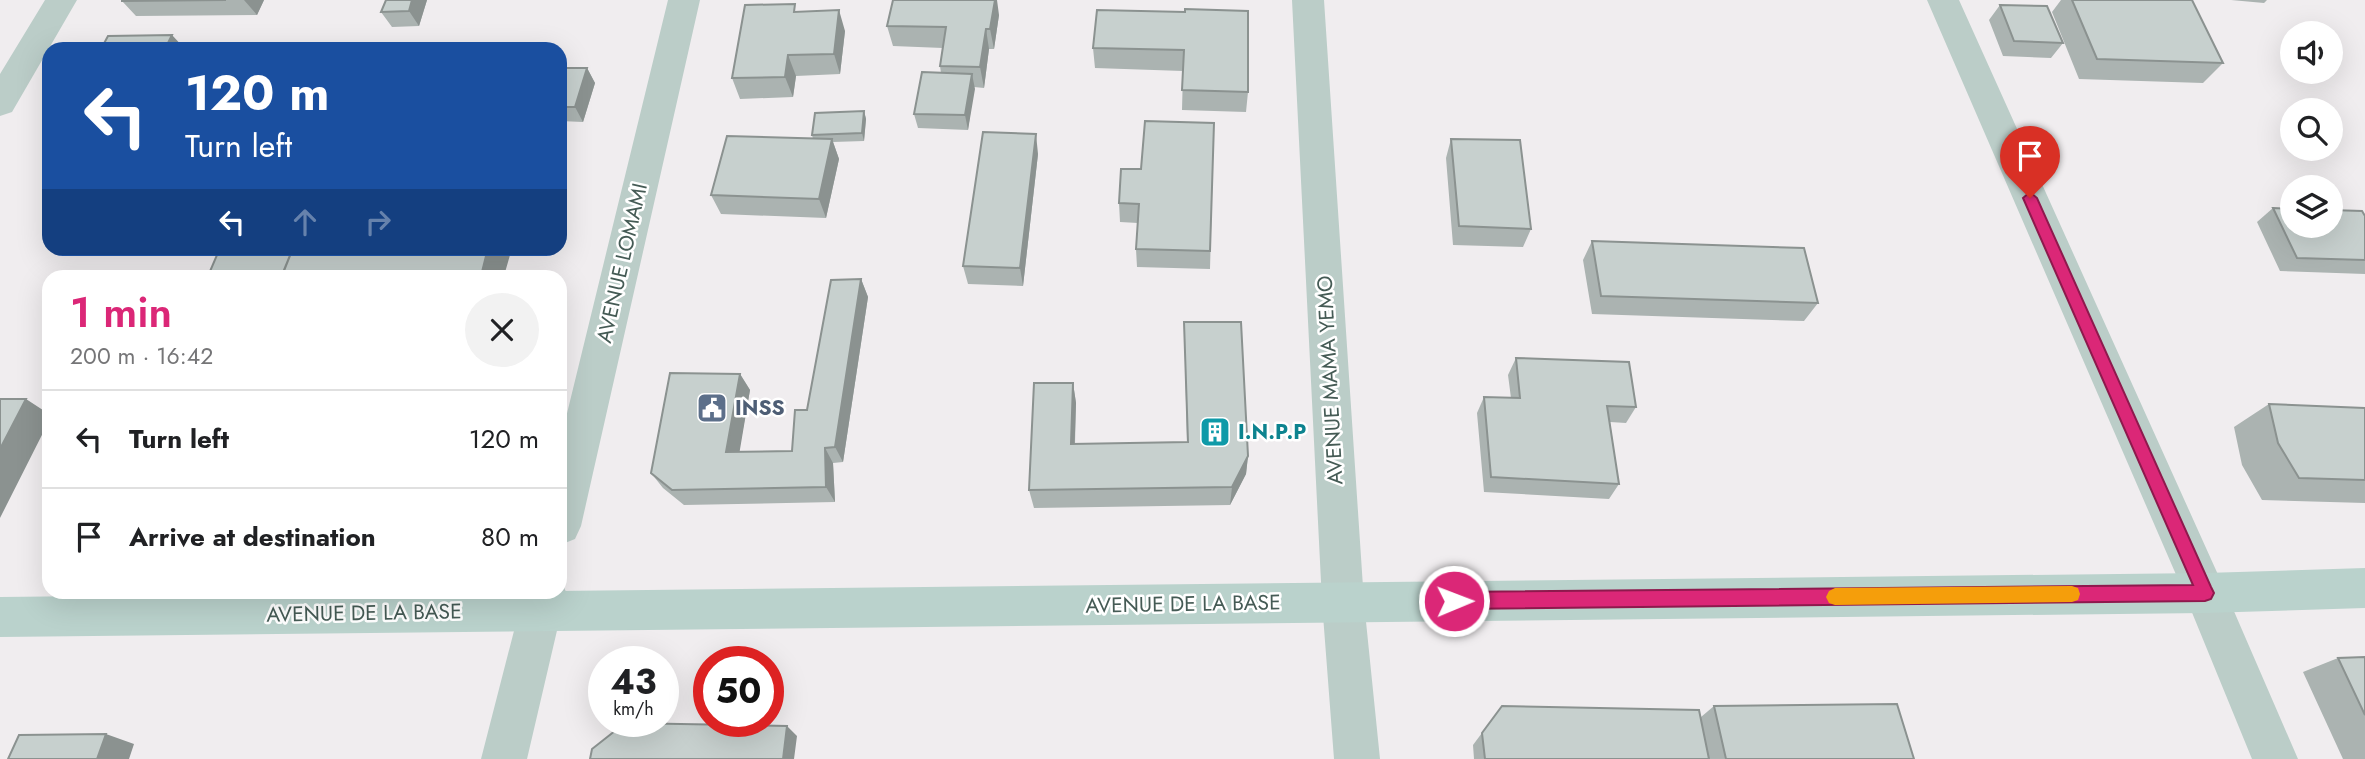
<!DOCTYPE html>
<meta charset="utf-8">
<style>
body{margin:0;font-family:Jost,sans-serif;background:#f2f2f2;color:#202124;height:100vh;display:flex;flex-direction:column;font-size:26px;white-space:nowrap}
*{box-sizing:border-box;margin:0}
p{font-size:23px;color:#757577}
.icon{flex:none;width:38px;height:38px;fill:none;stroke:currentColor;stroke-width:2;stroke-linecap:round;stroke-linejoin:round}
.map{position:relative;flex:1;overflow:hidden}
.sheet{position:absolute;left:42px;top:270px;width:525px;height:329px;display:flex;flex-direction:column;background:#fff;border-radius:21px;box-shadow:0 7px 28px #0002}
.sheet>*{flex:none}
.guide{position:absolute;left:42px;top:42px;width:525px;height:214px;border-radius:21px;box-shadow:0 7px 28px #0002;background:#1a4fa0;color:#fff;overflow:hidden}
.fabs{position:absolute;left:2280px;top:21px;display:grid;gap:14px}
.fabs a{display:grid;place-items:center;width:63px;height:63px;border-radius:50%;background:#fff;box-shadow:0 7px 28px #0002;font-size:35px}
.speed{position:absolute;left:588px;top:646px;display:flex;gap:14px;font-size:35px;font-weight:700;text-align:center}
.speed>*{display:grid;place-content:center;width:91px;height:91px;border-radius:50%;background:#fff;box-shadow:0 7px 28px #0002;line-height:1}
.speed small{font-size:18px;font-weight:400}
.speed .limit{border:10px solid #d22;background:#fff;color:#111}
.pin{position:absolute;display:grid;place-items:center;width:60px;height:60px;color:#fff;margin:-72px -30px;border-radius:50% 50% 50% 0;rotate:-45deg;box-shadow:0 0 7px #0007}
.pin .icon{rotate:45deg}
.me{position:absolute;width:77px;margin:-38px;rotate:89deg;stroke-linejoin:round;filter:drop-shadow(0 0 5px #0008)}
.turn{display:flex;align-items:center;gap:24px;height:147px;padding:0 28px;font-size:32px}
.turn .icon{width:91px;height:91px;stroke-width:2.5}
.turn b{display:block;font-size:49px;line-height:60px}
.lanes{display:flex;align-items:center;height:66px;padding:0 28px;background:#0003;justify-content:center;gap:35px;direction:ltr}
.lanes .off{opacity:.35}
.round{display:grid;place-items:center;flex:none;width:74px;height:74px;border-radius:37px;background:#f2f2f2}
.summary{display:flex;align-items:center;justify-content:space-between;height:119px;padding:0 28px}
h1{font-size:42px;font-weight:600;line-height:52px;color:#db2777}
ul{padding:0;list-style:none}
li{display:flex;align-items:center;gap:21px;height:98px;padding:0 28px;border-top:2px solid #e0e0e0}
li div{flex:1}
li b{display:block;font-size:26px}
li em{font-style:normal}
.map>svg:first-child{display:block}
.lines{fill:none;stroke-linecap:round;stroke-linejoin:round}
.minor{fill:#bbcdc8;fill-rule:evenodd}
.secondary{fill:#bad2cc;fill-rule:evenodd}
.wall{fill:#abb3b1}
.shaded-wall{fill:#8b9290}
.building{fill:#c7d0ce;stroke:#8b9290;stroke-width:2}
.route{fill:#db2777;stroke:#8e194d;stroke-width:2}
.slow{fill:#f59e0b}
.labels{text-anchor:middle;stroke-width:5;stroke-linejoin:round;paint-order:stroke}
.street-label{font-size:21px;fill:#455b55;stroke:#fff}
.service-label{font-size:21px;font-weight:bold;fill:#4e5e75;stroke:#fff;text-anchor:start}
.culture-label{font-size:21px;font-weight:bold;fill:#0d838f;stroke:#fff;text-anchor:start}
</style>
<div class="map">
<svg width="2365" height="759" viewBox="0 0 2365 759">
<rect width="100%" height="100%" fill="#f0edef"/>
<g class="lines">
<path class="minor" d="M45,0H77L12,112L0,116V74Z
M668,0H700L581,526L575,539L560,545V442Z
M1292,0H1324L1364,602L1380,759H1334L1322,602Z
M1927,0H1959L2220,579L2298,759H2252L2184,593Z
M560,578L566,592L527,759H481L524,592H560Z"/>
<path class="secondary" d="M2365,568V608L2205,613L0,637V597L2205,573Z"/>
</g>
<path class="wall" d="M122,0H264L257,15L136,16L122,1Z
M386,0H427L419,26L392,27L381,12Z
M2061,0H2192L2223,63L2203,83L2079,79L2052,12Z
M2231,0H2267L2264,3Z
M2000,5L2063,43L2051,58L2003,56L1989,20Z
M798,12L845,31L840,74L796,76L793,97L740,99L732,78Z
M1185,12L1248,92L1246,112L1182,110L1183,71L1095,68L1093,48Z
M999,15L994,49H989L984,88L974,87L968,130L918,128L914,114L941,73L940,66L943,48L893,46L887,26Z
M560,68H587L595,83L583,122L560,121Z
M864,111L866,119L864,141L833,142L839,159L826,218L721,214L711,195L813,139L812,135Z
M1214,123L1210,269L1137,267L1136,249L1138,223L1120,222L1119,203L1141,169Z
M1451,139L1531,229L1523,247L1453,245L1446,158Z
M1038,154L1023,286L968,284L963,266Z
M2273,208L2365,216V274L2280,271L2257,222Z
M1592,241L1818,303L1804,321L1592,314L1583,260Z
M220,248L504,276H208Z
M861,279L868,297L843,462L833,463L835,502L684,505L663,488L651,473L740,374L750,390L739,451H792L807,410Z
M1184,322L1248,456L1246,474L1230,505L1034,508L1029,490L1073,383L1076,403L1075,444L1187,442Z
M1516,358L1636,407L1626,423L1610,422L1619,484L1609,499L1484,492L1477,413L1484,397L1511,398L1508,375Z
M2269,404L2365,408V503L2262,500L2242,465L2234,427Z
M132,592H161L159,594H136Z
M2365,657V759H2343L2303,672L2338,658Z
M1502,706L1701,717L1714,706L1914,759H1474L1473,745Z"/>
<path class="shaded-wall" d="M244,0H264L257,15Z
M412,0H427L419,26L409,11Z
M995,0H997L999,15L994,49L990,29Z
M839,10L845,31L840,74L834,54Z
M986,29L989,49L984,88L980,67Z
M172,35L185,49H165Z
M788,55L796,76L793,97L785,77Z
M587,68L595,83L583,122L575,107Z
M972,74L975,89L968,130L965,115Z
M864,111L866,119L864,141L862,133Z
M1036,134L1038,154L1023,286L1020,268Z
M832,139L839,159L826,218L819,199Z
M488,248H512L504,276H481Z
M861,279L868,297L843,462L835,447Z
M740,374L750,390L737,467L726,452Z
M1073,383L1076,403L1074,462L1071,444Z
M26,399L49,414V421L0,518V449Z
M825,448L833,463L835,502L826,487Z
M1248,456L1246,474L1230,505L1232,487Z
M787,726L797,736L794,759H783Z
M106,734L134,744L129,759H97Z"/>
<path class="building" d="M122,0H226L122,1Z
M386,0H412L409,11L381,12Z
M893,0H995L990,29H986L980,67L940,66L946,27L887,26Z
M2072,0H2192L2223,63L2097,59Z
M795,4L794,12L839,10L834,54L788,55L785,77L732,78L745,5Z
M2000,5L2047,6L2063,43L2014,41Z
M1185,9L1248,11V92L1182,90L1184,50L1093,48L1097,10L1185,12Z
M172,35L165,49H101L108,36Z
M560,68H587L575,107H560Z
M922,72L972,74L965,115L914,114Z
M864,111L862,133L812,135L815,113Z
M1145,121L1214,123L1210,251L1136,249L1139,204L1119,203L1121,169H1141Z
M983,132L1036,134L1020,268L963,266Z
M727,136L832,139L819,199L711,195Z
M1451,139L1520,140L1531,229L1459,226Z
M2273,208L2292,209V226H2331V210L2362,211L2365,216V260L2297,258Z
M1592,241L1804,248L1818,303L1601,296Z
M220,248H293L282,275L208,276Z
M293,248H488L481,276H282Z
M861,279L835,447L825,448L826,487L672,490L651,473L670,373L740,374L726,452L792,451L795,410H807L831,280Z
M1184,322H1241L1248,456L1232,487L1029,490L1034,383H1073L1071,444L1188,442Z
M1516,358L1629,362L1636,407L1607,406L1619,484L1491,477L1484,397L1520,398Z
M0,399H26L0,449Z
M2269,404L2365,408V480L2299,478L2278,443Z
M2365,657V715L2338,658Z
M1897,704L1914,759H1726L1714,706Z
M1502,706L1699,710L1709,759H1485L1482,733Z
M625,723L787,726L783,759H590L592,749Z
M106,734L97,759H8L19,735Z"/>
<path class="route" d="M2030,192L2037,198L2211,587L2214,593L2211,599L2205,601L1454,609L1448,607L1445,601L1448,595L1454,592L2193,585L2023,198Z"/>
<path class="slow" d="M2072,586L2078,588L2080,594L2078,600L2072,602L1835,605L1829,603L1826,597L1829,591L1835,588Z"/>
<defs>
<g id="civic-square" transform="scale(1.575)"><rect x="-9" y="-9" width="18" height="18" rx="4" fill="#5c6f8a" stroke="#fff"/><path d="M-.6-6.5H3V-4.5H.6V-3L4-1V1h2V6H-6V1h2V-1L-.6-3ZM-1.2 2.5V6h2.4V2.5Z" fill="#fff"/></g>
<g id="building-square" transform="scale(1.575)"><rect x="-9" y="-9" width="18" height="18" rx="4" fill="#0f9aa8" stroke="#fff"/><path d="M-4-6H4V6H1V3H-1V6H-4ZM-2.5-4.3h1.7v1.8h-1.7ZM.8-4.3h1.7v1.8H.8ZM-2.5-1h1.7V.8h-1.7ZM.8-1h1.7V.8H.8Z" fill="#fff"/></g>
</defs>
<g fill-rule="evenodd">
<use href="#civic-square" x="712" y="408"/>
<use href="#building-square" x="1215" y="432"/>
</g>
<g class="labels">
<g class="street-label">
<text transform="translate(622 263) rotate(-77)" y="7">AVENUE LOMAMI</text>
<text transform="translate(1330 380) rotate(-93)" y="7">AVENUE MAMA YEMO</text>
<text transform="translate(1183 604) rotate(-1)" y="7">AVENUE DE LA BASE</text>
<text transform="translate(364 613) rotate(-1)" y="7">AVENUE DE LA BASE</text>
</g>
<g class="service-label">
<text x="735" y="415">INSS</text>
</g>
<g class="culture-label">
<text x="1238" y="439">I.N.P.P</text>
</g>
</g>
</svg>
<div class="fabs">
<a><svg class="icon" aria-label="sound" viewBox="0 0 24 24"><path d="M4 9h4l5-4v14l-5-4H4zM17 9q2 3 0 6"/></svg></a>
<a><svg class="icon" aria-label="search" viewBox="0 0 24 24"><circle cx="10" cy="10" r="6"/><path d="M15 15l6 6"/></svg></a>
<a><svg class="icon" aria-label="layers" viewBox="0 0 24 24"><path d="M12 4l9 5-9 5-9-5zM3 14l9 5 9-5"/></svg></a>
</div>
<div class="speed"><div>43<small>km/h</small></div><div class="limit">50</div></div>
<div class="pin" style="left:2030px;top:198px;background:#d93025"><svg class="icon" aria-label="arrive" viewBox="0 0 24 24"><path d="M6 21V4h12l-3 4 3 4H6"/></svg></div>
<svg class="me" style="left:1454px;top:601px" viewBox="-20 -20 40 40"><circle r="17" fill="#db2777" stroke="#fff" stroke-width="3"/><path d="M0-11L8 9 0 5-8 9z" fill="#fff"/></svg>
<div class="guide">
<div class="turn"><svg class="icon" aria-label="left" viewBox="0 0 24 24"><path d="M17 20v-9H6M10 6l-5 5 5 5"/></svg><div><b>120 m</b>Turn left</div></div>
<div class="lanes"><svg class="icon" aria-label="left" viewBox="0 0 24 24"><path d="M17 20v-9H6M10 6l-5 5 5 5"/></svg><svg class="icon off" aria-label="ahead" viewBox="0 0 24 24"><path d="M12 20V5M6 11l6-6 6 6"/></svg><svg class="icon off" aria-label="right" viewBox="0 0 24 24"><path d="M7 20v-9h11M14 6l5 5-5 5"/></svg></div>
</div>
<section class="sheet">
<div class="summary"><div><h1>1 min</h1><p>200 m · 16:42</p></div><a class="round"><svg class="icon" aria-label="close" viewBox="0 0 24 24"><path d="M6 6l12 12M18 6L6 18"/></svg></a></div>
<ul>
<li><svg class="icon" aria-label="left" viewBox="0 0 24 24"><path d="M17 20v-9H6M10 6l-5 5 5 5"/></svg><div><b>Turn left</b></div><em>120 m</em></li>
<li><svg class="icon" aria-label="arrive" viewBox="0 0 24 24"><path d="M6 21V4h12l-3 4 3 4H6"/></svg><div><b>Arrive at destination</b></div><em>80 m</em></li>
</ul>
</section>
</div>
